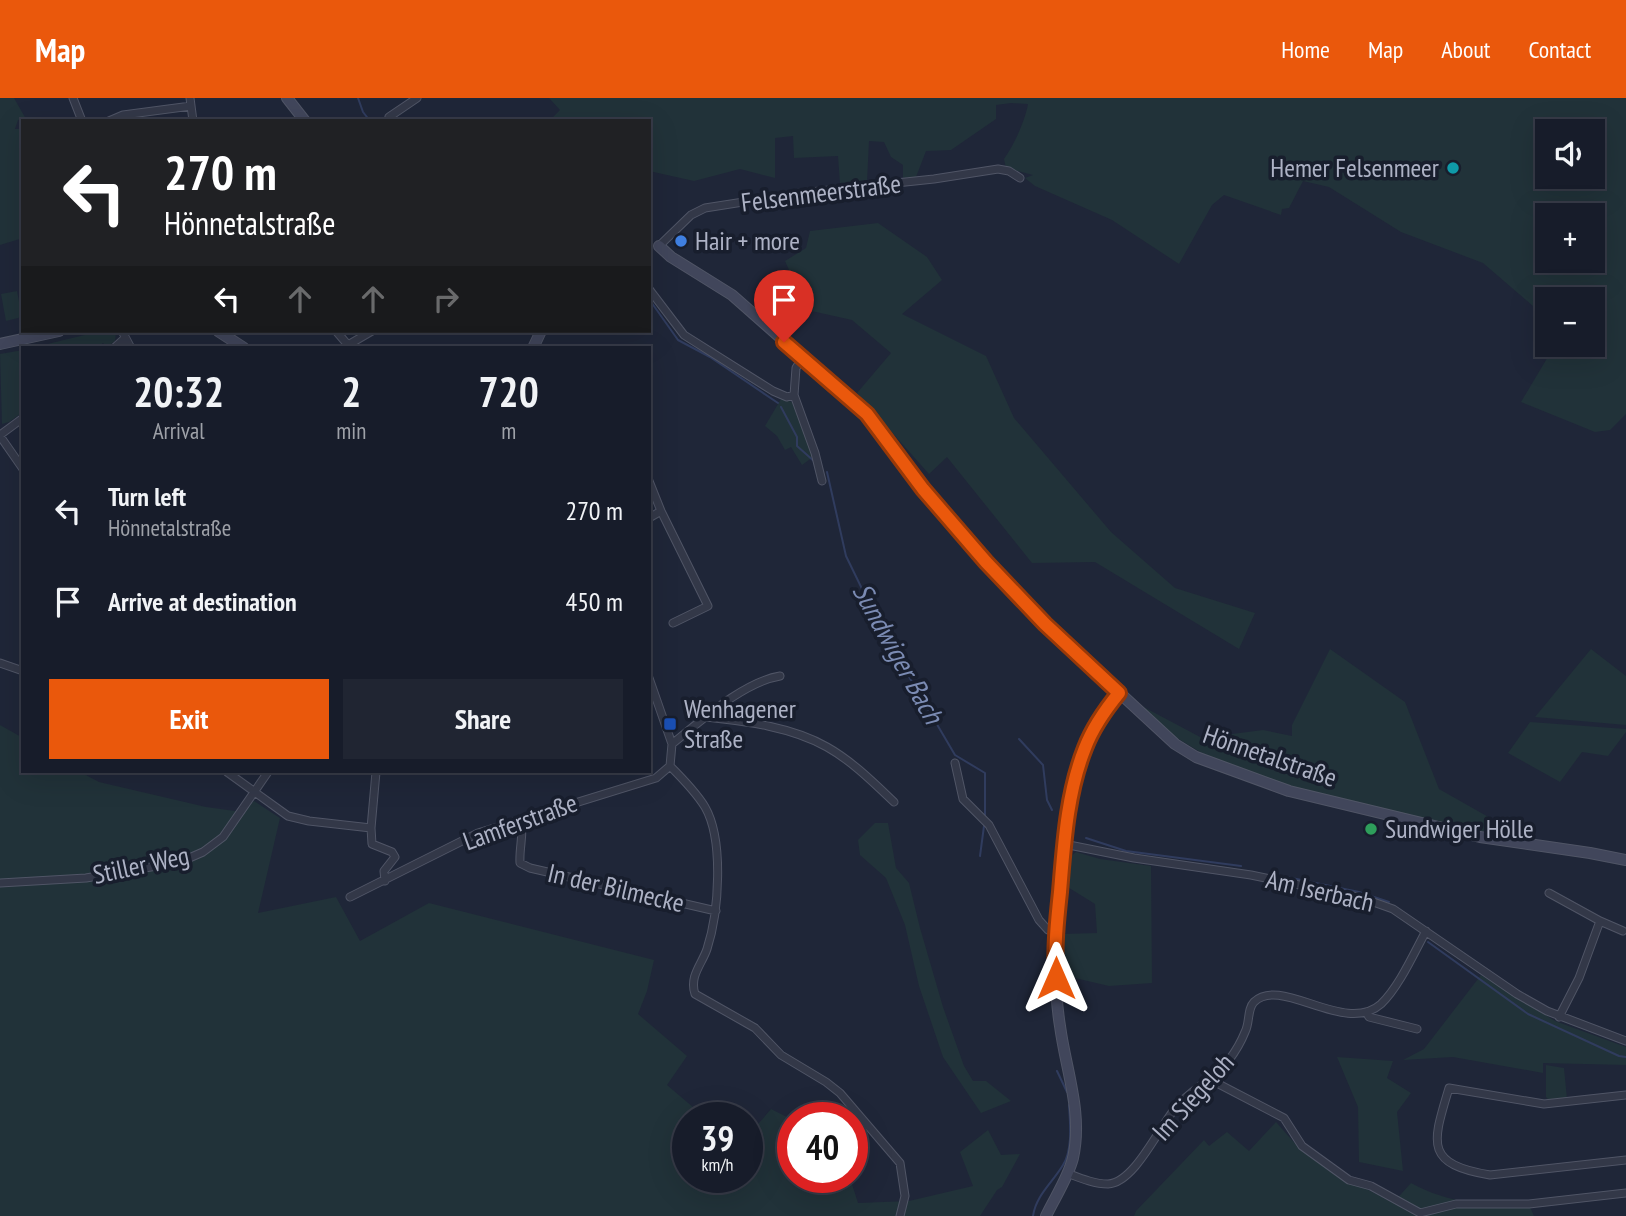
<!DOCTYPE html>
<meta charset="utf-8">
<style>
body{margin:0;font-family:"PT Sans Narrow",sans-serif;background:#202532;color:#f1f3f6;height:100vh;display:flex;flex-direction:column;font-size:26px;white-space:nowrap}
*{box-sizing:border-box;margin:0}
p{font-size:23px;color:#9ea1a8}
.icon{flex:none;width:38px;height:38px;fill:none;stroke:currentColor;stroke-width:2;stroke-linecap:round;stroke-linejoin:round}
.map{position:relative;flex:1;overflow:hidden}
.side{position:absolute;left:21px;top:248px;width:630px;height:427px;display:flex;flex-direction:column;background:#171c2a;border-radius:0px;box-shadow:0 7px 28px #0002,0 0 0 2px #363a47}
.side>*{flex:none}
.top-card{position:absolute;left:21px;top:21px;width:630px;height:214px;border-radius:0px;box-shadow:0 7px 28px #0002,0 0 0 2px #363a47;background:#202124;color:#fff;overflow:hidden}
.controls{position:absolute;left:1535px;top:21px;display:grid;gap:14px}
.controls a{display:grid;place-items:center;width:70px;height:70px;border-radius:0px;background:#171c2a;box-shadow:0 7px 28px #0002,0 0 0 2px #363a47;font-size:35px}
.speed{position:absolute;left:672px;top:1004px;display:flex;gap:14px;font-size:35px;font-weight:700;text-align:center}
.speed>*{display:grid;place-content:center;width:91px;height:91px;border-radius:50%;background:#171c2a;box-shadow:0 7px 28px #0002,0 0 0 2px #363a47;line-height:1}
.speed small{font-size:18px;font-weight:400}
.speed .limit{border:10px solid #d22;background:#fff;color:#111}
.pin{position:absolute;display:grid;place-items:center;width:60px;height:60px;color:#fff;margin:-72px -30px;border-radius:50% 50% 50% 0;rotate:-45deg;box-shadow:0 0 7px #0007}
.pin .icon{rotate:45deg}
.me{position:absolute;width:77px;margin:-38px;rotate:0deg;stroke-linejoin:round;filter:drop-shadow(0 0 5px #0008)}
.turn{display:flex;align-items:center;gap:24px;height:147px;padding:0 28px;font-size:32px}
.turn .icon{width:91px;height:91px;stroke-width:2.5}
.turn b{display:block;font-size:49px;line-height:60px}
.lanes{display:flex;align-items:center;height:66px;padding:0 28px;background:#0003;justify-content:center;gap:35px;direction:ltr}
.lanes .off{opacity:.35}
.eta{display:flex;justify-content:space-evenly;align-items:center;height:119px;text-align:center}
.eta b{font-size:42px;font-weight:800;line-height:49px}
.action{display:flex;gap:14px;margin-top:auto;padding:14px 28px}
.action a{flex:1;height:80px;border-radius:0px;background:#ea580c;color:#fff;font-size:28px;font-weight:800;line-height:80px;text-align:center}
.action a+a{background:#202532;color:#f1f3f6}
ul{padding:0;list-style:none}
li{display:flex;align-items:center;gap:21px;height:91px;padding:0 28px}
li div{flex:1}
li b{display:block;font-size:26px}
li em{font-style:normal}
header{display:flex;align-items:center;gap:42px;box-sizing:border-box;height:98px;padding:0 35px;background:#ea580c;color:#fff}
header strong{font-size:33px}
nav{display:flex;gap:38px;margin-inline-start:auto;font-size:24px}
.map>svg:first-child{display:block}
.green{fill:#213239;fill-rule:evenodd}
.lines{fill:none;stroke-linecap:round;stroke-linejoin:round}
.stream{stroke:#303c5e;stroke-width:2}
.street-casing{stroke:#505566;stroke-width:9}
.secondary-casing{stroke:#505566;stroke-width:12}
.street{stroke:#333848;stroke-width:7}
.secondary{stroke:#41465b;stroke-width:10}
.route-casing{stroke:#983908;stroke-width:18}
.route{stroke:#ea580c;stroke-width:12}
.culture-dot{fill:#0f9aa8;stroke:#181e2d;stroke-width:2.5}
.shop-dot{fill:#3f7fe0;stroke:#181e2d;stroke-width:2.5}
.transit-dot{fill:#1a4fb4;stroke:#181e2d;stroke-width:2.5}
.leisure-dot{fill:#2e9e5b;stroke:#181e2d;stroke-width:2.5}
.labels{text-anchor:middle;stroke-width:7;stroke-linejoin:round;paint-order:stroke}
.poi-label{font-size:26px;fill:#adb2c5;stroke:#181e2d;text-anchor:start}
.street-label{font-size:26px;fill:#adb2c5;stroke:#181e2d}
.water-label{font-size:28px;font-style:italic;fill:#7b8bb3;stroke:#181e2d}
</style>
<header>
<strong>Map</strong>
<nav><a>Home</a><a>Map</a><a>About</a><a>Contact</a></nav>
</header>
<div class="map">
<svg width="1626" height="1118" viewBox="0 0 1626 1118">
<rect width="100%" height="100%" fill="#1f2638"/>
<path class="green" d="M0,0H14L26,21L18,22L15,31H23V140L0,147Z
M549,0H1626V316L1610,332L1595,334L1521,304L1555,247H1592V201H1547V220L1483,165L1401,134L1329,89L1303,83L1289,110L1282,111L1281,117L1224,97L1212,107L1179,166L1112,122L1035,88L1025,80L1033,77L1006,70L1004,61C1014,47 1025,23 1028,6L1011,5L996,7V21L951,52L926,53L916,79L903,80V67L891,59L884,44L869,43L867,84L840,86L838,58L794,60L793,38L775,40V80L740,71L694,83L649,73V23H549L560,12ZM1547,33H1592V79H1547ZM1547,117H1592V163H1547Z
M878,125L927,159L942,182L902,216L986,258L1014,320L1111,434L1175,490L1255,515L1239,551L1095,464L1032,465L947,359L929,376L857,295L891,255L852,222L807,212L785,163L806,150L810,133Z
M17,193L22,219L6,223L1,196Z
M101,233H115L116,235L115,243L107,249L103,245L97,250H31Z
M23,252V314L9,324L2,326L0,256Z
M781,301L792,304L813,359L802,367L791,349L785,352L777,338L765,328Z
M1330,551L1405,604L1439,691L1531,743L1410,718L1287,687L1202,655L1172,637L1138,606L1202,640L1263,632L1292,638V627Z
M1591,551L1626,578V627L1535,619Z
M1530,624L1626,631V634L1608,658L1582,654L1560,684L1508,655Z
M0,627L23,640V674H80L99,684L206,709L242,714L254,703L280,720L258,815L336,799L360,843L429,805L654,862L647,893L638,916L687,958L667,987L694,1010L671,1042L688,1061V1080H706L709,1083L711,1080H747V1039L771,1011L793,1022V1080H850L858,1105L909,1103L973,1088L960,1054L988,1032L1001,1057L1020,1056L1002,1089L997,1092L980,1118H0Z
M875,725H888L896,770L909,785L920,830L943,909L964,968L973,983H986L1011,1003L981,1015L943,959L919,888L905,827L886,780L860,757L858,742Z
M1076,754L1100,761L1151,768L1152,885L1109,888L1062,877L1063,836L1097,835L1095,806L1066,788L1069,760Z
M1481,877L1555,923L1626,949V967L1543,965V975L1453,959L1403,962L1424,951Z
M1337,959L1393,963L1387,980L1411,995L1397,1014L1403,1073L1359,1064L1358,1009Z
M1546,967L1564,970L1567,1001L1549,1002L1546,999Z
M1276,1024L1298,1049L1327,1070L1393,1105L1411,1085C1451,1107 1485,1106 1529,1107L1534,1118H1134L1136,1113L1204,1042L1209,1048L1227,1034L1249,1053Z"/>
<g class="lines">
<path class="stream" d="M358,0L363,14L370,23
M649,201L678,242L710,259L778,305
M781,309L797,339V348L815,364
M827,374L846,458L885,538L955,657L985,675V717
M1019,641L1043,667L1047,702L1052,712
M1086,740L1126,753L1241,768
M980,758L984,728
M1282,778L1359,794L1389,804
M1428,844L1528,916L1619,958L1626,959
M1057,973L1067,994
M1033,1118C1036,1097 1053,1084 1063,1067C1073,1051 1070,1025 1069,1007"/>
<g class="street-casing">
<path id="street" d="M73,0L82,23
M190,0L193,23
M109,23L123,17L191,8
M391,23L389,19L417,0
M659,148L691,117L705,110L801,95L934,81L998,71L1009,73L1020,80
M649,191L684,237L773,293L787,299L794,297
M122,233L131,250
M336,233L348,247
M348,247L372,233
M114,250L125,240
M803,259L796,270L794,297L815,355L822,383
M0,337L23,320
M0,338L23,371
M649,383L661,413L708,508L673,525
M649,420L661,413
M0,565L23,573
M706,619C745,623 792,629 827,649C852,663 874,685 894,704
M672,646C701,623 743,584 780,578
M955,665L963,701L989,727L1039,822L1048,832L1057,833
M670,668C682,680 696,694 705,709C724,742 719,814 707,851C702,866 689,878 695,896L755,930L781,957L826,984L840,995L900,1065L905,1098L900,1118
M227,674L288,718L309,723L371,730L372,746L392,754L395,759L384,773L385,783
M521,721C524,736 519,750 520,765L530,770L716,813
M371,730L376,674
M1064,746L1134,760L1251,777L1362,800L1393,811L1517,896L1547,913L1626,943
M0,785L86,780L180,764L203,754L223,739L268,674
M1549,795L1600,823
M350,799L478,735L656,680L670,668L672,646L649,580
M1366,914L1369,919L1417,931
M1559,919L1579,880L1600,823L1623,833
M1209,981L1284,1020L1302,1048L1349,1082L1371,1088L1420,1115L1456,1106H1529L1626,1095
M1626,997L1544,1006L1449,990C1433,1044 1423,1066 1490,1077L1626,1062
M1067,1075C1080,1080 1094,1086 1108,1086C1135,1085 1160,1027 1177,1008C1192,991 1215,980 1229,962C1235,954 1241,944 1245,934C1250,925 1247,911 1254,904C1281,877 1345,938 1381,906C1399,889 1414,855 1426,833"/>
</g>
<g class="secondary-casing">
<path id="secondary" d="M287,0L305,23
M659,148L671,159L732,197L867,316L923,391L1005,484L1045,526L1175,646L1196,659L1289,693L1480,739L1590,755L1626,762
M218,233L244,250
M0,246L59,233
M533,250L541,233
M1046,1118C1055,1099 1068,1080 1073,1060C1083,1015 1066,973 1060,928C1052,879 1057,830 1061,780C1065,736 1069,690 1085,649C1093,629 1105,612 1119,595"/>
</g>
<use href="#street" class="street"/>
<use href="#secondary" class="secondary"/>
</g>
<g class="lines">
<g class="route-casing">
<path id="route" d="M784,244L867,316L923,391L986,464L1045,526L1119,595C1105,612 1093,629 1085,650C1067,695 1064,746 1060,794C1057,822 1054,851 1056,880"/>
</g>
<use href="#route" class="route"/>
</g>
<circle class="culture-dot" cx="1453" cy="70" r="7"/>
<circle class="shop-dot" cx="681" cy="143" r="7"/>
<rect class="transit-dot" x="663" y="619" width="14" height="14" rx="3.5"/>
<circle class="leisure-dot" cx="1371" cy="731" r="7"/>
<g class="labels">
<g class="poi-label">
<text x="1439" y="79" text-anchor="end">Hemer Felsenmeer</text>
<text x="695" y="152">Hair + more</text>
<text x="684" y="620">Wenhagener<tspan x="684" dy="30">Straße</tspan></text>
<text x="1385" y="740">Sundwiger Hölle</text>
</g>
<g class="street-label">
<text transform="translate(821 95) rotate(-7)" y="9">Felsenmeerstraße</text>
<text transform="translate(1270 658) rotate(19)" y="9">Hönnetalstraße</text>
<text transform="translate(520 724) rotate(-20)" y="9">Lamferstraße</text>
<text transform="translate(141 767) rotate(-12)" y="9">Stiller Weg</text>
<text transform="translate(616 790) rotate(13)" y="9">In der Bilmecke</text>
<text transform="translate(1320 793) rotate(13)" y="9">Am Iserbach</text>
<text transform="translate(1193 999) rotate(-48)" y="9">Im Siegeloh</text>
</g>
<g class="water-label">
<text transform="translate(898 555) rotate(61)" y="10">Sundwiger Bach</text>
</g>
</g>
</svg>
<div class="controls">
<a><svg class="icon" aria-label="sound" viewBox="0 0 24 24"><path d="M4 9h4l5-4v14l-5-4H4zM17 9q2 3 0 6"/></svg></a>
<a>+</a>
<a>−</a>
</div>
<div class="speed"><div>39<small>km/h</small></div><div class="limit">40</div></div>
<div class="pin" style="left:784px;top:244px;background:#d93025"><svg class="icon" aria-label="arrive" viewBox="0 0 24 24"><path d="M6 21V4h12l-3 4 3 4H6"/></svg></div>
<svg class="me" style="left:1056px;top:880px" viewBox="-20 -20 40 40"><path d="M0-17L14 15 0 8-14 15z" fill="#ea580c" stroke="#fff" stroke-width="4"/></svg>
<div class="top-card">
<div class="turn"><svg class="icon" aria-label="left" viewBox="0 0 24 24"><path d="M17 20v-9H6M10 6l-5 5 5 5"/></svg><div><b>270 m</b>Hönnetalstraße</div></div>
<div class="lanes"><svg class="icon" aria-label="left" viewBox="0 0 24 24"><path d="M17 20v-9H6M10 6l-5 5 5 5"/></svg><svg class="icon off" aria-label="ahead" viewBox="0 0 24 24"><path d="M12 20V5M6 11l6-6 6 6"/></svg><svg class="icon off" aria-label="ahead" viewBox="0 0 24 24"><path d="M12 20V5M6 11l6-6 6 6"/></svg><svg class="icon off" aria-label="right" viewBox="0 0 24 24"><path d="M7 20v-9h11M14 6l5 5-5 5"/></svg></div>
</div>
<section class="side">
<div class="eta">
<div><b>20:32</b><p>Arrival</p></div>
<div><b>2</b><p>min</p></div>
<div><b>720</b><p>m</p></div>
</div>
<ul>
<li><svg class="icon" aria-label="left" viewBox="0 0 24 24"><path d="M17 20v-9H6M10 6l-5 5 5 5"/></svg><div><b>Turn left</b><p>Hönnetalstraße</p></div><em>270 m</em></li>
<li><svg class="icon" aria-label="arrive" viewBox="0 0 24 24"><path d="M6 21V4h12l-3 4 3 4H6"/></svg><div><b>Arrive at destination</b></div><em>450 m</em></li>
</ul>
<div class="action"><a>Exit</a><a>Share</a></div>
</section>
</div>
